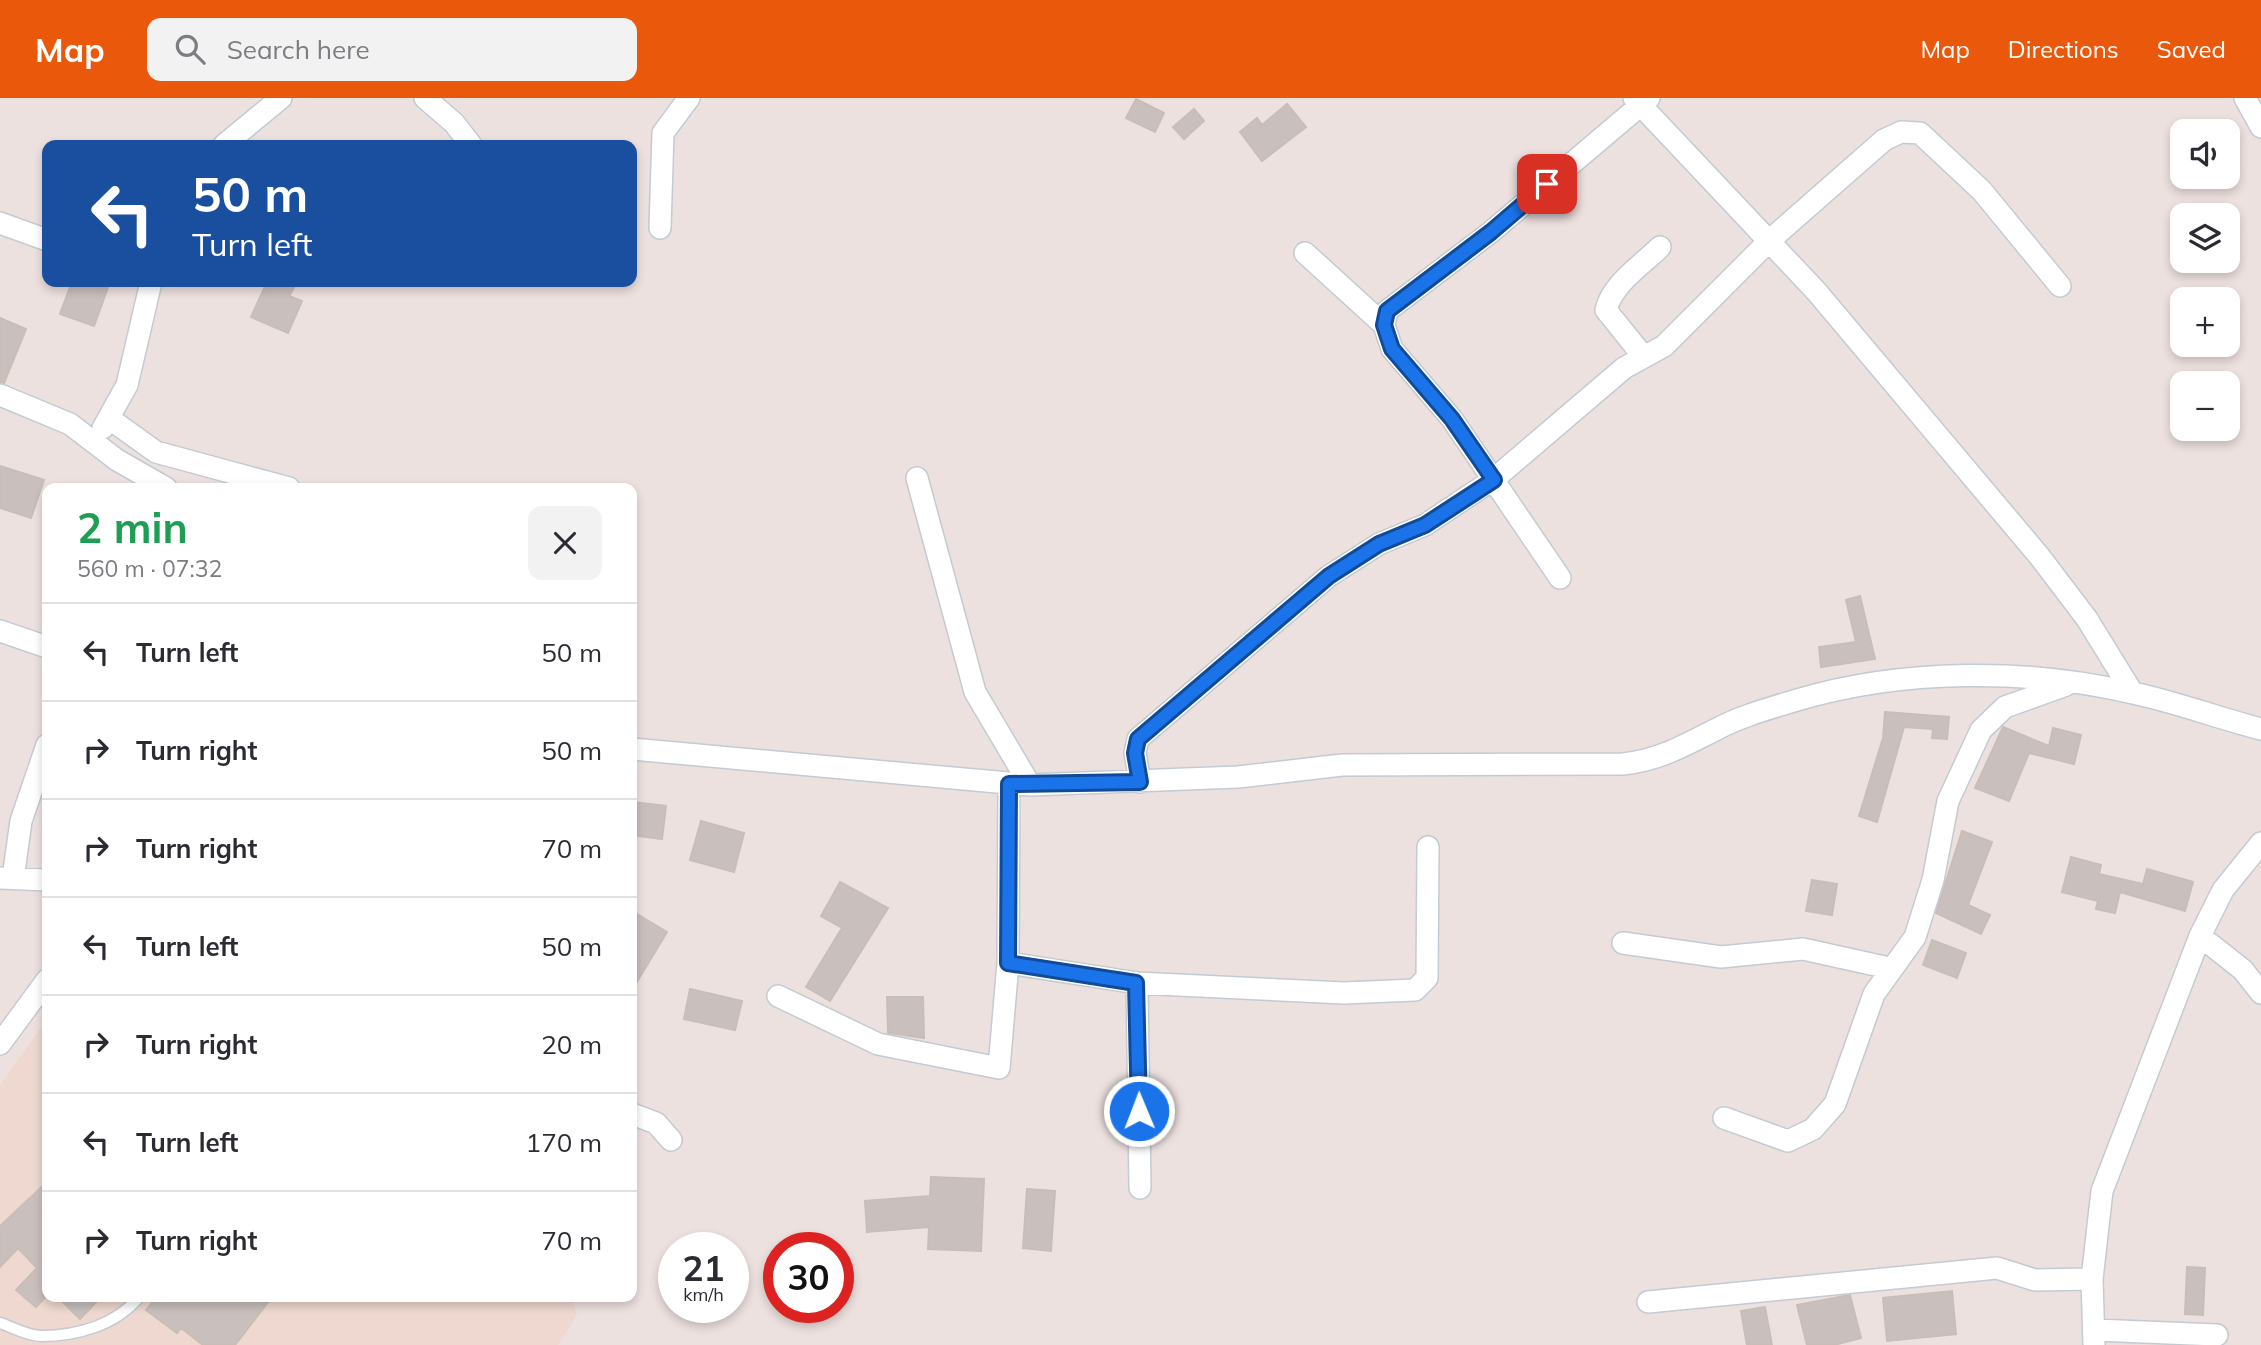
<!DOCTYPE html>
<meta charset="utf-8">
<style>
body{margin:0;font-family:Mulish,sans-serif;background:#f2f2f3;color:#2b2b33;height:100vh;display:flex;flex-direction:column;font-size:26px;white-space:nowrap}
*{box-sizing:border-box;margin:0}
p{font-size:23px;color:#7c7c81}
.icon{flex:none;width:38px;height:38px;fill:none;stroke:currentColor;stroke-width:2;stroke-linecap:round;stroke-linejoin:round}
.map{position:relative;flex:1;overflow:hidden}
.sheet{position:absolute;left:42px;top:385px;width:595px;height:819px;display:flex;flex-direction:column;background:#fff;border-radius:14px;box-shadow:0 4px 10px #0003}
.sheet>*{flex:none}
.banner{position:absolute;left:42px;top:42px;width:595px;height:147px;border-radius:14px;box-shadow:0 4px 10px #0003;background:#1a4fa0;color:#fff;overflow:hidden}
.tools{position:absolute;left:2170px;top:21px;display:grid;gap:14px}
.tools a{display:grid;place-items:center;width:70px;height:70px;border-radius:14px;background:#fff;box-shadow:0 4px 10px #0003;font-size:35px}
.speed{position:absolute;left:658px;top:1134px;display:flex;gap:14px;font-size:35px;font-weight:700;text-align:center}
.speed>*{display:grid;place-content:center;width:91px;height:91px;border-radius:50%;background:#fff;box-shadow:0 4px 10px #0003;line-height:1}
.speed small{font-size:18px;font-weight:400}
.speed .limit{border:10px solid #d22;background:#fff;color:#111}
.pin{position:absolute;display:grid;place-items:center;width:60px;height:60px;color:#fff;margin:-30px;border-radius:14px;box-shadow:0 4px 10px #0006}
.me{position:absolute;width:77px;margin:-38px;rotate:359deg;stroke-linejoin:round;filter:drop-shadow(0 0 5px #0008)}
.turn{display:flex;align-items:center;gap:24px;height:147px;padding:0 35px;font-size:32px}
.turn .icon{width:91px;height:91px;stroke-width:2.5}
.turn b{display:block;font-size:49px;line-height:60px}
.round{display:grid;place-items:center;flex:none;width:74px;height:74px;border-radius:14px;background:#f2f2f3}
.headline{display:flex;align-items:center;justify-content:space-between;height:119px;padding:0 35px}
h1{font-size:42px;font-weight:700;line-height:52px;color:#1e9e55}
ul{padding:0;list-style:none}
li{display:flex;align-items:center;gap:21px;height:98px;padding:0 35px;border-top:2px solid #e1e1e2}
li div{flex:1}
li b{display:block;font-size:26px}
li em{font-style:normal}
header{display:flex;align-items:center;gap:42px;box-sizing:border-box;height:98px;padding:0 35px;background:#ea580c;color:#fff}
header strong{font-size:33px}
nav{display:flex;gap:38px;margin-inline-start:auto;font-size:24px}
.search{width:490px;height:63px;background:#f2f2f3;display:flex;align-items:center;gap:18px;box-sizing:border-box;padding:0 24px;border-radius:14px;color:#7c7c81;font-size:26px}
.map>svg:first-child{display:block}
.education{fill:#eed8cf}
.building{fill:#c9c0bd;stroke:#c9bdb8;stroke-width:2}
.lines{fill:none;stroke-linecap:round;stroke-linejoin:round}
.service-casing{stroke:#c3cbd2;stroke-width:13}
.minor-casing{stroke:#c3cbd2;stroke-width:24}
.service{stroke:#fff;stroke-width:10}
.minor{stroke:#fff;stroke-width:21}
.route-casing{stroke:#114b97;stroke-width:18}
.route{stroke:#1a73e8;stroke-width:12}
</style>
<header>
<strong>Map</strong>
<div class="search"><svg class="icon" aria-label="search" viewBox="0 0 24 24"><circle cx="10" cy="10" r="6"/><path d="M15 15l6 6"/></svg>Search here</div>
<nav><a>Map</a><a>Directions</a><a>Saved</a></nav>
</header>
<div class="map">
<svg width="2261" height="1247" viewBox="0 0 2261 1247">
<rect width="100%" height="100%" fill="#ede1df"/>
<path class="education" d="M47,921V1199H572L577,1217L558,1247H0V987Z"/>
<path class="building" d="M1136,1L1164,15L1155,34L1126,20Z
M1287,6L1306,29L1262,63L1240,34L1257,20L1262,27Z
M1194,11L1204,23L1184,41L1173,29Z
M72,184H110L94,228L60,216Z
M267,184H297L289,198L302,203L288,235L251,219Z
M0,220L26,231L4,285L0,284Z
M0,368L44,382L31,420L0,410Z
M1860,498L1875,561L1821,569L1819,549L1856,544L1846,502Z
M1885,614L1949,619L1947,641L1932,640L1933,631L1904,629L1877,724L1859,718L1883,640Z
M2003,629L2049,648L2053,630L2081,637L2074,666L2029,655L2009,703L1975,690Z
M632,704L666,708L662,741L632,737Z
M701,723L744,735L734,774L690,762Z
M1962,733L1992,744L1968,807L1990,817L1981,836L1936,815Z
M2071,759L2101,767L2099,776L2143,786L2147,771L2193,784L2185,813L2120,794L2115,815L2096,811L2098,803L2062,794Z
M1812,782L1837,786L1832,817L1806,813Z
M840,784L888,810L830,903L806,889L842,830L821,818Z
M632,813L667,834L632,892Z
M1932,842L1966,855L1957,880L1923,867Z
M690,891L742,903L735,932L684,921Z
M887,899H923L924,940L888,935Z
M931,1079L984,1081L981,1153L928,1151L929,1129L867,1134L865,1103L930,1098Z
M47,1084V1197L36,1209L16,1192L37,1170L18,1150L0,1169V1128Z
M1027,1091L1055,1093L1051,1153L1023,1150Z
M2187,1169L2205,1170L2203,1217L2185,1216Z
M1952,1193L1956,1236L1887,1243L1883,1200Z
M1850,1197L1861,1240L1834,1247H1807L1797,1207Z
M58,1199H101L80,1221Z
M157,1199H272L235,1247H203L181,1230L177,1235L146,1212Z
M1765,1209L1772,1247H1747L1741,1213Z"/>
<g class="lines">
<g class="service-casing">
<path id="service" d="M0,1225C12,1229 28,1238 41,1238C77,1238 116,1227 139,1199"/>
</g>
<g class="minor-casing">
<path id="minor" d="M425,0L454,25L471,47
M1634,0L1816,193L2040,459L2087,521L2132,594
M2245,0L2261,29
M224,47L281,0
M0,125L47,142
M660,130L663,35L689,0
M1305,155L1384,227
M1643,258L1606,212C1612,186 1642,167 1660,149
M0,297L70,326L117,362L166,390
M110,321L156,354L289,390
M103,330L127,287L151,184
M917,380L975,594L1030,687
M1560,480L1452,321L1392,251L1384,227L1387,213L1491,134L1649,0
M0,533L47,549
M632,651L1030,687L1238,679L1342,667L1623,666C1660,662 1685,647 1717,631C1741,618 1771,610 1797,602C1902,571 2026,570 2133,595C2176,604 2218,620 2261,631
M1140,684L1135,655L1138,641L1329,478L1379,446L1425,427L1494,381L1624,270L1664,248L1769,143L1884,42L1901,34L1920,35L1982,93L2060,188
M0,780L47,782
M13,780L21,723L47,647
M2200,838L2243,872L2261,895
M1623,845L1721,859L1803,851L1889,870
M1008,865L1137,885L1344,895L1415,892L1427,880L1428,749
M1137,885L1140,1090
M778,898L878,946L999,970L1008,865L1009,686
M0,946L47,882
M632,1016L656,1025L671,1042
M1724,1020L1788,1043L1813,1031L1835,1006L1874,896L1915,839L1933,782L1948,703L1981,632L2005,609L2066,587
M1648,1204L1997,1170L2035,1182L2092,1181
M2095,1232L2217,1237
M2094,1247L2092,1181L2102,1093L2200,838L2223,792L2261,745"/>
</g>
<use href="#service" class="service"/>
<use href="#minor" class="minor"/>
</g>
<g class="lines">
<g class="route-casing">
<path id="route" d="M1139,1013L1136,885L1008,865L1009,686L1140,684L1135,655L1138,641L1329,478L1379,446L1425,427L1494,382L1452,321L1392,251L1384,227L1387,213L1491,134L1547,86"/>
</g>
<use href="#route" class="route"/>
</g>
</svg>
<div class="tools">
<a><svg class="icon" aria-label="sound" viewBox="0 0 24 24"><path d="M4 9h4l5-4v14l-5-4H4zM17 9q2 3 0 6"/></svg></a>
<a><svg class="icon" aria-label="layers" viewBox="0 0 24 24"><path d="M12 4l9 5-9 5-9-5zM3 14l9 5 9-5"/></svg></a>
<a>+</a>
<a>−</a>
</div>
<div class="speed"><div>21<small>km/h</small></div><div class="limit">30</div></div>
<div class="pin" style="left:1547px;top:86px;background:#d93025"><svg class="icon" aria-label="arrive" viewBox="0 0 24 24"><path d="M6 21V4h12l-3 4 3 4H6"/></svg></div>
<svg class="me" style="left:1139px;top:1013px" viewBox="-20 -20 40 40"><circle r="17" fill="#1a73e8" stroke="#fff" stroke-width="3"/><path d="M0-11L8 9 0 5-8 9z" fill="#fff"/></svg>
<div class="banner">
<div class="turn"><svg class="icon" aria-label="left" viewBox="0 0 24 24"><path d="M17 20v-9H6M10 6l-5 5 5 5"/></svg><div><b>50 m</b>Turn left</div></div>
</div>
<section class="sheet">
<div class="headline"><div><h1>2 min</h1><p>560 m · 07:32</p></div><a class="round"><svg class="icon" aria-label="close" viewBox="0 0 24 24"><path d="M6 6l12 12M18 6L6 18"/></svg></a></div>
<ul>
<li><svg class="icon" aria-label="left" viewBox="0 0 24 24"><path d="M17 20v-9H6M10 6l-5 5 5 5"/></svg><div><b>Turn left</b></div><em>50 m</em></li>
<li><svg class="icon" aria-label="right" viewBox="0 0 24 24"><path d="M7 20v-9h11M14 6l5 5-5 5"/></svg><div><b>Turn right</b></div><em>50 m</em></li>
<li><svg class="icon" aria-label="right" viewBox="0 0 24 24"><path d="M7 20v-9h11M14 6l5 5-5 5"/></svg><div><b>Turn right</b></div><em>70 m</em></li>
<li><svg class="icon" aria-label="left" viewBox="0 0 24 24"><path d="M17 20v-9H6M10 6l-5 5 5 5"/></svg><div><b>Turn left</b></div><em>50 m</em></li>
<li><svg class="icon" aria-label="right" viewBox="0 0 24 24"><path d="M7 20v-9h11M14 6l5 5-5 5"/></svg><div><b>Turn right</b></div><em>20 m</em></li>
<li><svg class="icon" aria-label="left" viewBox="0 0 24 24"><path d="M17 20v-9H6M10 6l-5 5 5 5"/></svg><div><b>Turn left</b></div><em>170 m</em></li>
<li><svg class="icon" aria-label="right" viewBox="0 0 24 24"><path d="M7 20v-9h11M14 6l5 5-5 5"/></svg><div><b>Turn right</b></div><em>70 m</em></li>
</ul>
</section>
</div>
